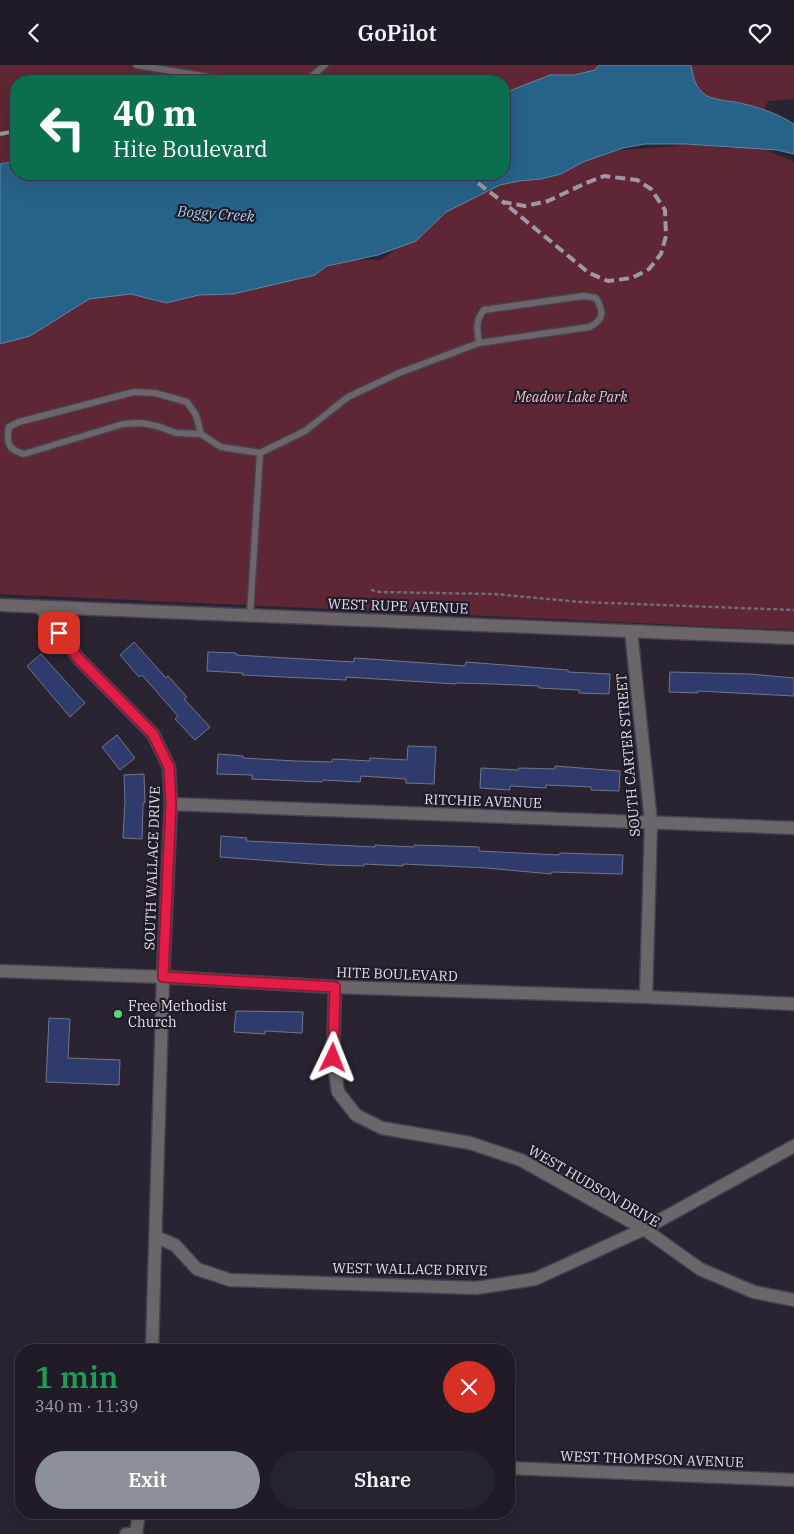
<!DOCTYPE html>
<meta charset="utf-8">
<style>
body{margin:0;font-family:"IBM Plex Serif",serif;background:#28242e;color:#f1f3f6;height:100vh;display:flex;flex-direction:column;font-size:19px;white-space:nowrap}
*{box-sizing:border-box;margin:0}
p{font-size:16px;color:#a2a1a7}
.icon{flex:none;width:28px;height:28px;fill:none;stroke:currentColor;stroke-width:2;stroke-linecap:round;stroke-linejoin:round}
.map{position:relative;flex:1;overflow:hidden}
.panel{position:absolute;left:15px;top:1279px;width:500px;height:175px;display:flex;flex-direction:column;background:#201b26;border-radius:20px;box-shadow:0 5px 20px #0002,0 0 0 1px #3d3943}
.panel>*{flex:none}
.hud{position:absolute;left:10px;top:10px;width:500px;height:105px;border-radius:20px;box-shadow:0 5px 20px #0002,0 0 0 1px #3d3943;background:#0b6e4f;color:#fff;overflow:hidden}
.pin{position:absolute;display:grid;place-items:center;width:42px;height:42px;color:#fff;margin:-21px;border-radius:10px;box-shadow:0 2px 8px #0006}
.me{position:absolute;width:55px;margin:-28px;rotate:2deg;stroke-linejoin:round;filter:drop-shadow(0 0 4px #0008)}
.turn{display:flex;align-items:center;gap:18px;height:105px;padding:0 20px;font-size:22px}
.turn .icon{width:65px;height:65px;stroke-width:2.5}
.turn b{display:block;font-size:35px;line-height:42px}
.round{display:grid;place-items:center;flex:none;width:52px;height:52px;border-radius:26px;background:#28242e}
.headline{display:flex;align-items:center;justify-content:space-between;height:85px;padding:0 20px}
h1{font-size:30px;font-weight:600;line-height:38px;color:#1e9e55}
.button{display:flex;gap:10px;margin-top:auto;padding:10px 20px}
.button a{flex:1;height:58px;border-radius:30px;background:#8c9099;color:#fff;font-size:20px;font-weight:600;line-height:58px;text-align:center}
.button a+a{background:#28242e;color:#f1f3f6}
header{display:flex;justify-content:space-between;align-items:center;height:65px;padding:0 20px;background:#201b26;font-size:22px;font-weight:600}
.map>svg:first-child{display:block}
.green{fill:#5f2735}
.water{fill:#276288;stroke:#5f87a5}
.building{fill:#303b6d;stroke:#717686}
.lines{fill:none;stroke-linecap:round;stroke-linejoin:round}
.service-casing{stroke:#47424f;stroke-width:9}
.minor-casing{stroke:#47424f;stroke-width:15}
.tertiary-casing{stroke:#47424f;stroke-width:15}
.path{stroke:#706b77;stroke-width:2.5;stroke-dasharray:4 2.5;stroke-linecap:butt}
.service{stroke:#6c656a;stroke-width:6}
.minor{stroke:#6c656a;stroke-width:12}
.tertiary{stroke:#6c656a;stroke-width:12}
.rail{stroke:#9d98a4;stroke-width:4;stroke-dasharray:10 5;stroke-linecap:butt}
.route-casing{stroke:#92132f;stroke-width:12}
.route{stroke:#e11d48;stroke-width:9}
.poi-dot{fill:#5ed56c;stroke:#201b28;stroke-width:2}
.labels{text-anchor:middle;stroke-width:4.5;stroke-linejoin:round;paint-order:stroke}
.park-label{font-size:14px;font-style:italic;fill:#fbbfc9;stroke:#201b28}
.street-label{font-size:14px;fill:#e2dee8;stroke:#201b28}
.poi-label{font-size:14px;fill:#e2dee8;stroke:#201b28;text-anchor:start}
.water-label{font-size:15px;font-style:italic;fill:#a0d0f3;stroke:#201b28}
</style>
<header><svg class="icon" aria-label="back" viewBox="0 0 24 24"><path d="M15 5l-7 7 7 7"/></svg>GoPilot<svg class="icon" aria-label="heart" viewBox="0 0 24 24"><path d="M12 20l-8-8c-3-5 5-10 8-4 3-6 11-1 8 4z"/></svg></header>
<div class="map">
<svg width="794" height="1469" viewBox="0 0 794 1469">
<rect width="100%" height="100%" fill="#2a2432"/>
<path class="green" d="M0,0H599L594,8L582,10H550L504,28V16H16V96L0,98Z
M607,0H794V34L768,36L764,45L729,35L701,34Z
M702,76L716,82L733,83L752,79L794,97V565L0,529V277L50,255L89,234L131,229L166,238L199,230L233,229L315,210L342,194L381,195L472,128L560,99L621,85L675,81Z"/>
<path class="water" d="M599,0H691C693,11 694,20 703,28C712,36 728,35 740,38C761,43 776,48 794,59V89L777,85L686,79H645L623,83L583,97L561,109L541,114L519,116L500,120L446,147L416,176L378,190L327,201L315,210L233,229L199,230L166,238L131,229L89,234L30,271L0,279V99L16,96V109H174L198,116L249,109H504V28L550,10H574L595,5Z"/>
<path class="building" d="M134,577L166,613L168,611L187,632L184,634L210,662L195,675L175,654L178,651L142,610L139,612L120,590Z
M208,587L236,588V590L354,597V593L384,595L465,601L466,597L568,605V607L610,609L609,629L579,628V625L539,623V621L494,619L456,618V619L346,612V615L242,610L243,608L207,606Z
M41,589L85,638L70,652L27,601Z
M670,607L749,609L794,613V631L698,626V628L669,627Z
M117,670L135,693L120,705L102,682Z
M408,681L436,682L434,719L406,718V714L361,711L360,717L323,715L322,717L252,714V710L217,709L218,689L243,691V693L295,696L332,697L333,694L370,696V693L407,695Z
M555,701L620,706L619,726L591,725V722L546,720V723L510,721V725L480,723L481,703L518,705L519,703L555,704Z
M144,709L145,738H143L142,774L123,773L125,736L124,710Z
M221,771L247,773L246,776L335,780L375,782V780L414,782V780L449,781L479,782V786L559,790L560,788L623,790L622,809L551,807V809L487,803L403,799V801L364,799V801L327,800L220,792Z
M236,946L303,947L302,968L265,966V969L234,967Z
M49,953L70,954L68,993L120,995L119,1020L46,1017Z"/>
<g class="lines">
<g class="service-casing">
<path id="service" d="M136,0L233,16
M306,16L325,0
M134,327L155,328L187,337L196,350L201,369L176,368L157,361L141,358L123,359L24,389C8,385 6,378 9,362L19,357Z
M201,369L221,382L260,388
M250,550L260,388L305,366L348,332L399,308L479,278L590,262C604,254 604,247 596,233L583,231L484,245C475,256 477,264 479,278"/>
</g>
<g class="minor-casing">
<path id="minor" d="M40,542L78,593L153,669L169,702L171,739L163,912L152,1285
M631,566L651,757L646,932
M171,739L794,763
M0,906L163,912L335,922L646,932L794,939
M335,922L333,993L338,1027L356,1050L382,1063L470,1078L521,1095L644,1164L700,1204L754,1227L794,1235
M156,1172L175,1180L197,1204L230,1215L476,1223L535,1214L644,1164L794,1081
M509,1403L794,1415
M126,1469H136L139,1448"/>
</g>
<g class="tertiary-casing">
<path id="tertiary" d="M0,540L794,573"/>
</g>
<path class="path" d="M371,525L380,527L494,529L581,537L794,545"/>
<use href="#service" class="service"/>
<use href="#minor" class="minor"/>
<use href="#tertiary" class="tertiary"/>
<path class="rail" d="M0,69L16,66
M466,109L503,137L525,141L548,136L586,118L604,111L637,115L651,124L665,145L666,171L661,189L649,204L632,213L608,216L589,208L503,137"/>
</g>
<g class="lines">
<g class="route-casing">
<path id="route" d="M59,568L78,593L153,669L169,702L171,739L163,912L335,922L333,993"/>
</g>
<use href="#route" class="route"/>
</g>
<circle class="poi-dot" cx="118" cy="949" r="5"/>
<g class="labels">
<g class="park-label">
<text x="571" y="337">Meadow Lake Park</text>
</g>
<g class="street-label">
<text transform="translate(398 541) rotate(2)" y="5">WEST RUPE AVENUE</text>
<text transform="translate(628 690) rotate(-95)" y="5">SOUTH CARTER STREET</text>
<text transform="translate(483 736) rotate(2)" y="5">RITCHIE AVENUE</text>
<text transform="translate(152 803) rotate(-88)" y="5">SOUTH WALLACE DRIVE</text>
<text transform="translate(397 909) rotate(2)" y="5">HITE BOULEVARD</text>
<text transform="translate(594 1121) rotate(30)" y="5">WEST HUDSON DRIVE</text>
<text transform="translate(410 1204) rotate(1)" y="5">WEST WALLACE DRIVE</text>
<text transform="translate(652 1394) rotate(2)" y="5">WEST THOMPSON AVENUE</text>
</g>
<g class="poi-label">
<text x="128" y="946">Free Methodist<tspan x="128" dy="16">Church</tspan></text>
</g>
<g class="water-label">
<text transform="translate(216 149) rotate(4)" y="5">Boggy Creek</text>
</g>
</g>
</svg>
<div class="pin" style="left:59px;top:568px;background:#d93025"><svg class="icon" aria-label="arrive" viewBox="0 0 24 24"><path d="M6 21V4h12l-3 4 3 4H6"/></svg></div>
<svg class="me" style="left:333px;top:993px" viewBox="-20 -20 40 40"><path d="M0-17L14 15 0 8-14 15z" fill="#e11d48" stroke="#fff" stroke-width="4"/></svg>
<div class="hud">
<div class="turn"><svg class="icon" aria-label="left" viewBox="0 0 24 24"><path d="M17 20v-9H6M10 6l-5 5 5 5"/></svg><div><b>40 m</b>Hite Boulevard</div></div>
</div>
<section class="panel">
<div class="headline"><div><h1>1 min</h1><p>340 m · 11:39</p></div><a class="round" style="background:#d93025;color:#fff"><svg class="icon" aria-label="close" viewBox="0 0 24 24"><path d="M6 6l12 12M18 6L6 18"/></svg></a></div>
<div class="button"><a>Exit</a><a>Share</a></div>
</section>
</div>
